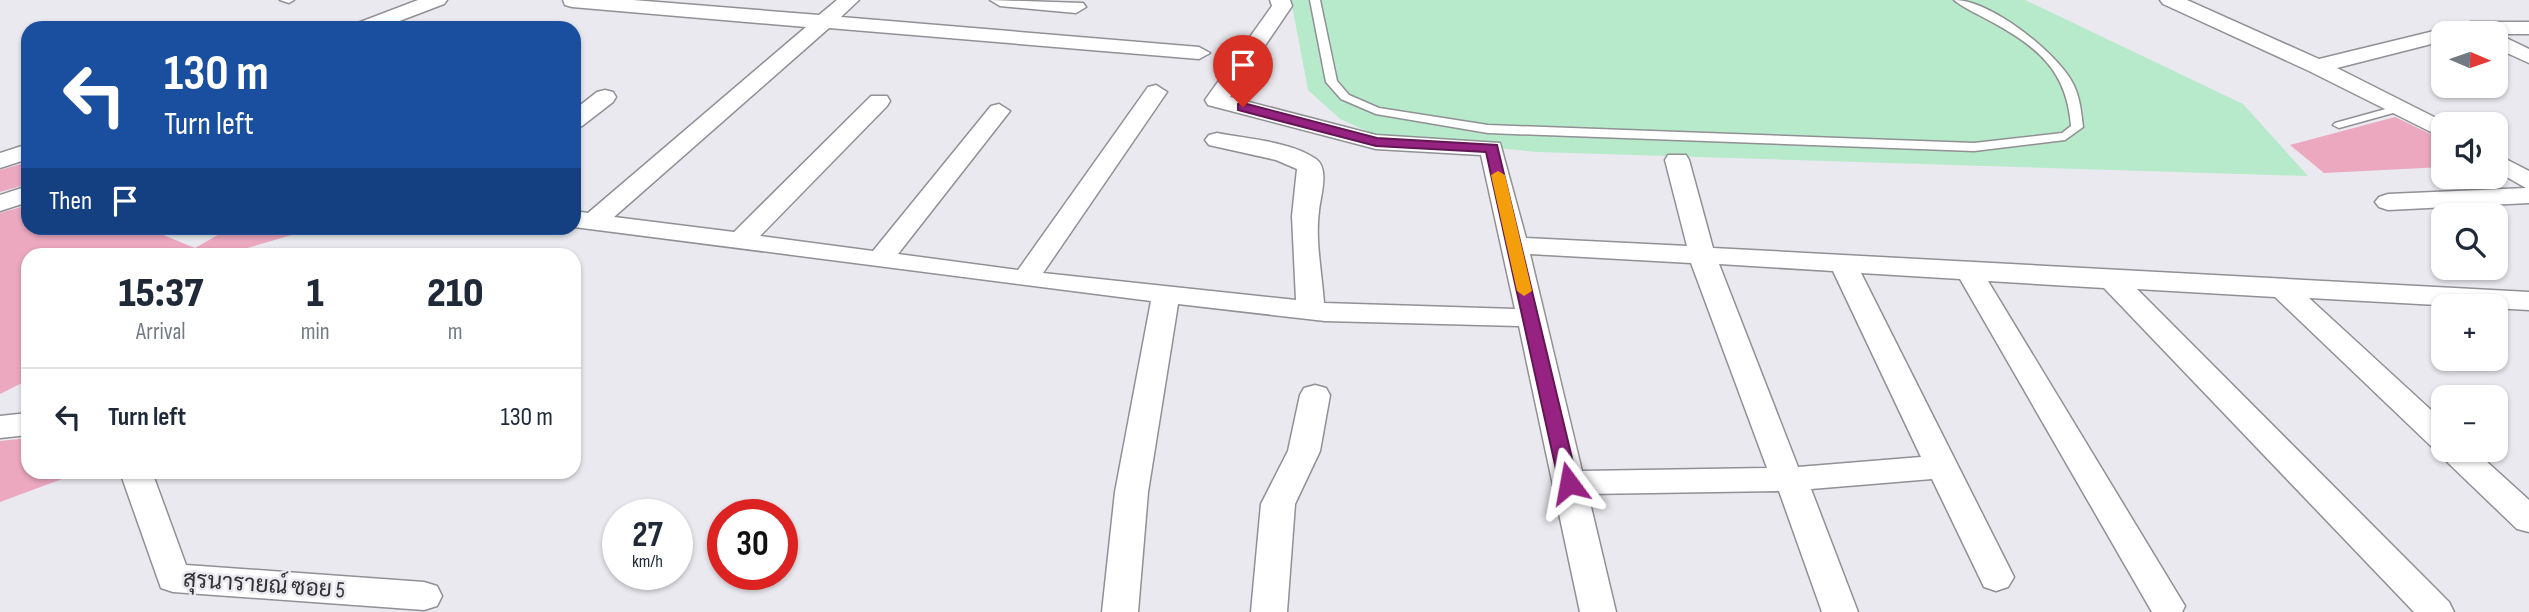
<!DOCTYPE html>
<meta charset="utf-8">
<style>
body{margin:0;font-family:"Sofia Sans Condensed",Sarabun,sans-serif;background:#f2f2f3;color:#1f2937;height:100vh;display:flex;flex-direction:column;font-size:26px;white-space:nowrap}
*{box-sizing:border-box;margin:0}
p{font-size:23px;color:#747a83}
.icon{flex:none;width:38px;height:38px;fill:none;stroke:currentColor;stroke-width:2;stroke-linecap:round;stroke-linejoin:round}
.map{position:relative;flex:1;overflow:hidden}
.details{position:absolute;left:21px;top:248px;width:560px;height:231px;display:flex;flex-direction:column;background:#fff;border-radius:21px;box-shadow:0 2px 5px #0004}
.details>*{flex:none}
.top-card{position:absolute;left:21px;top:21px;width:560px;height:214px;border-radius:21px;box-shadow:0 2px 5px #0004;background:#1a4fa0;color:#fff;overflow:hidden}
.needle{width:46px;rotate:92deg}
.controls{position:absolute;left:2431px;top:21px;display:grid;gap:14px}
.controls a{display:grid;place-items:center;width:77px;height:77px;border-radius:14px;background:#fff;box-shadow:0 2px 5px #0004;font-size:35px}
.speed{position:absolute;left:602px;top:499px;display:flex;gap:14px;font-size:35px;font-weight:700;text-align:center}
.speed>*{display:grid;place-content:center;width:91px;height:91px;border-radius:50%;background:#fff;box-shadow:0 2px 5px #0004;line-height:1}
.speed small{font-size:18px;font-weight:400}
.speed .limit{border:10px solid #d22;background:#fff;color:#111}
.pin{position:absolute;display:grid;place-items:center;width:60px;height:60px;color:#fff;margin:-72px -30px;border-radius:50% 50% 50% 0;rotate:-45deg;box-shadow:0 0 7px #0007}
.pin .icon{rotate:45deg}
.me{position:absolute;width:77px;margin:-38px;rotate:347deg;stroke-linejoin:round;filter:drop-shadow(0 0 5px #0008)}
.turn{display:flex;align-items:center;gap:24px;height:147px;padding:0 28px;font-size:32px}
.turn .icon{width:91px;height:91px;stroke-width:2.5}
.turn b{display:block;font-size:49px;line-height:60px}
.then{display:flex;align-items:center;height:66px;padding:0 28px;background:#0003;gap:14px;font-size:26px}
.eta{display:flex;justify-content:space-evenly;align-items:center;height:119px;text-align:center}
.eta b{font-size:42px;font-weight:800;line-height:49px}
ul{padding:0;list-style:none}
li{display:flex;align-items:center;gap:21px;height:98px;padding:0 28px;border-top:2px solid #e0e1e3}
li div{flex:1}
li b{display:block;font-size:26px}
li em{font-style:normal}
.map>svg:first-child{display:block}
.green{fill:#b6eacb}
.building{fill:#eca8bf}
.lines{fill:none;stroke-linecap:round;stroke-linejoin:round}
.service-casing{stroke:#909095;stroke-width:3}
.minor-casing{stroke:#909095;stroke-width:3}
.service{fill:#fff;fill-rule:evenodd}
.minor{fill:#fff;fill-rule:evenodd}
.route{fill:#962382;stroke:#621754;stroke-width:2}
.slow{fill:#f59e0b}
.labels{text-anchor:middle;stroke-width:5;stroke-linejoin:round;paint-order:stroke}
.near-street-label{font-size:23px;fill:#323234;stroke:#eae9ef}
</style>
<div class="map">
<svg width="2529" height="612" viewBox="0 0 2529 612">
<rect width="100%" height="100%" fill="#eae9ef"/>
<path class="green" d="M1291,0H2025L2243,104L2308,176L1538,152L1380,137L1340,119L1308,90Z"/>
<path class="building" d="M2395,117L2443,140V167L2324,173L2290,145Z
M28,162V184L0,192V170Z
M28,205V228H146L195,248L230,228H295V234L220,256H28V380L0,394V213Z
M28,438V472L73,475L0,502V441Z"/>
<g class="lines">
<g class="service-casing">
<path id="service" d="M280,0H294L289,3Z
M1310,0H1320L1337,81L1349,95L1379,108L1488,125L1974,143L2062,133L2071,126C2067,71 2038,47 1992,22C1980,15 1965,9 1954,0C1990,0 2053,50 2071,80C2080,95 2081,111 2083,127L2065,140L1974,151L1488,133L1376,114L1341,99L1326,82Z
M2400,105L2406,108L2404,110L2339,128L2333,125L2335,123Z"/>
</g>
<g class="minor-casing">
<path id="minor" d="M418,0H447L444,4L381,28H352L355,24Z
M563,0H633L819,15L837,0H859L841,17L1199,47L1210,53L1199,59L829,28L614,217L734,232L871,96H887L890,101L887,106L760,236L873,251L991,106L999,104L1010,111L898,254L1018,270L1148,87L1156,85L1167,92L1043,273L1296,300L1292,216L1297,169L1276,160L1209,145L1205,140L1209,135L1217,133C1247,139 1290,141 1316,159C1330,169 1320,198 1319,211C1315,240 1322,274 1324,303L1515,309L1481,155L1376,149L1208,105L1205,100L1272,6L1270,0H1290L1292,6L1230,97L1376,135L1500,143L1526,238L1687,246L1665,160L1668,155H1686L1689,160L1713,248L2529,292V310L2309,298L2443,421V450H2474L2529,500V532L2517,529L2443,458L2439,449L2432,447L2275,297L2137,289L2449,602L2454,612H2414L2104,288L1988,281L2185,606L2182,612H2152L1960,279L1861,273L2014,577L2008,587L1996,591L1984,587L1932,479L1811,489L1858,612H1822L1779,491L1588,494L1616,612H1580L1519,326L1325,321L1178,304L1148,492L1138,612H1102L1115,492L1151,301L574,227V211L588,213L806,27L572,7L565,5ZM1530,254L1691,263L1767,468L1582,471ZM1719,264L1833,271L1921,457L1798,467Z
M990,0L1083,3L1086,7L1076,13L1000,6Z
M2160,0H2187L2319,59L2471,22H2529V34H2498L2529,49V63L2496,48V33H2443V41L2337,68L2448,124H2443V138L2309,71L2163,4Z
M605,90L613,92L616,97L613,102L582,126L574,128V110L597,92Z
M28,144V159L0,168V153Z
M2496,154L2529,171V203L2388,210L2379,207L2375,202L2379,197L2388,194L2526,188L2496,171Z
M28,186V202L0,211V195Z
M1315,385L1326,388L1330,395L1320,451L1295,504L1287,612H1251L1261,504L1288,451L1300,395L1304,388Z
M28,413V435L0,438V416Z
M120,472H152L186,565L424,582L437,586L442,596L437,606L424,610L173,592L161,588Z"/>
</g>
<use href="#service" class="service"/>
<use href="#minor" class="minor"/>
</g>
<path class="route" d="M1243,103L1377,138L1497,145L1578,483L1575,488L1569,490L1559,483L1486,152L1376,146L1238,110V104Z"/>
<path class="slow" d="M1498,171L1505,175L1532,291L1524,296L1517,291L1491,175Z"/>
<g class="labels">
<g class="near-street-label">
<text transform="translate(264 584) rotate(4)" y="8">สุรนารายณ์ ซอย 5</text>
</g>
</g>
</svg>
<div class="controls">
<a><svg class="needle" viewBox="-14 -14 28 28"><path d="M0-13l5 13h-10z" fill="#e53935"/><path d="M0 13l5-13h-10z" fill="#747a83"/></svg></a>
<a><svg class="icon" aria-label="sound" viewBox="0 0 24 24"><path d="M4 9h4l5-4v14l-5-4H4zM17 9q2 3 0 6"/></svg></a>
<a><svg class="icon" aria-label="search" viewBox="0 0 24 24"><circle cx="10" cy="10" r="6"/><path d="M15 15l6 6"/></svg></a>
<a>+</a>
<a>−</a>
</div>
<div class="speed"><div>27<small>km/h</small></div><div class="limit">30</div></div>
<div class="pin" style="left:1243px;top:107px;background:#d93025"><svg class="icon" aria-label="arrive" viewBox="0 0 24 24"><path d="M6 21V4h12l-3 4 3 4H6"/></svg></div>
<svg class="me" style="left:1569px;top:483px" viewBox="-20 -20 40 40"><path d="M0-17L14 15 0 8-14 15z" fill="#962382" stroke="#fff" stroke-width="4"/></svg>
<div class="top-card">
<div class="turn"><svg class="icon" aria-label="left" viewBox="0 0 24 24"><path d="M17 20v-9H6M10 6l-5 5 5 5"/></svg><div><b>130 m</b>Turn left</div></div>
<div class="then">Then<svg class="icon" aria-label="arrive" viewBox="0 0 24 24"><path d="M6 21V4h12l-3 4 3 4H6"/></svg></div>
</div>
<section class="details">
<div class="eta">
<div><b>15:37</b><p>Arrival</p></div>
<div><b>1</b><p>min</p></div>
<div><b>210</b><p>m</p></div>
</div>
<ul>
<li><svg class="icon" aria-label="left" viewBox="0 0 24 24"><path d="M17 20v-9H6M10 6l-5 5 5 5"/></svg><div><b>Turn left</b></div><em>130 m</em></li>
</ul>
</section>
</div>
